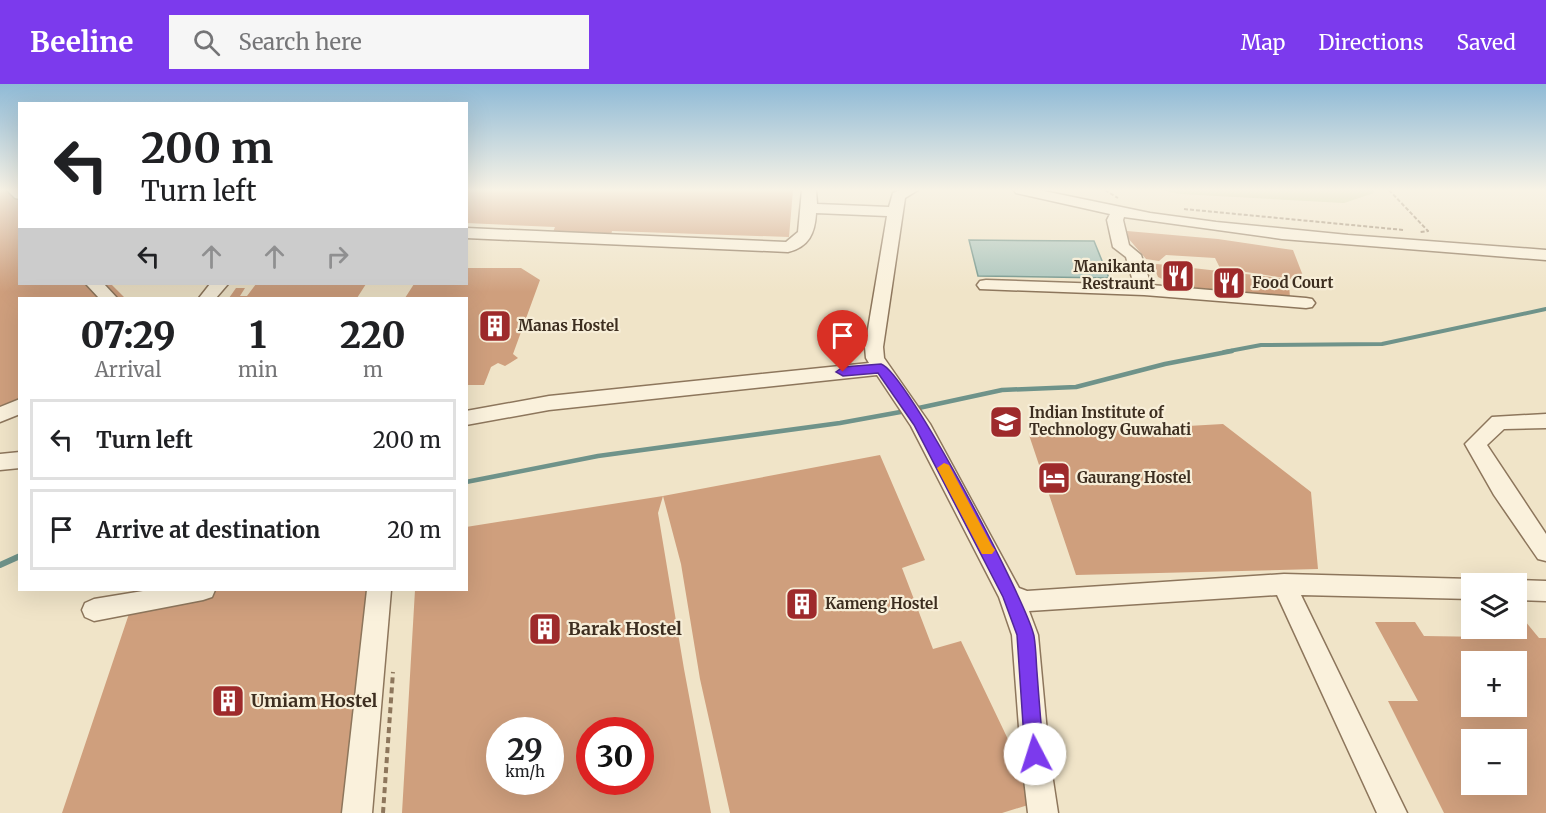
<!DOCTYPE html>
<meta charset="utf-8">
<style>
body{margin:0;font-family:Merriweather,serif;background:#f6f6f6;color:#202124;height:100vh;display:flex;flex-direction:column;font-size:22px;white-space:nowrap}
*{box-sizing:border-box;margin:0}
p{font-size:20px;color:#757577}
.icon{flex:none;width:33px;height:33px;fill:none;stroke:currentColor;stroke-width:2;stroke-linecap:round;stroke-linejoin:round}
.map{position:relative;flex:1;overflow:hidden}
.panel{position:absolute;left:18px;top:213px;width:450px;height:294px;display:flex;flex-direction:column;background:#fff;border-radius:0px;box-shadow:0 6px 24px #0002}
.panel>*{flex:none}
.guide{position:absolute;left:18px;top:18px;width:450px;height:183px;border-radius:0px;box-shadow:0 6px 24px #0002;background:#fff;color:#202124;overflow:hidden}
.controls{position:absolute;left:1461px;top:489px;display:grid;gap:12px}
.controls a{display:grid;place-items:center;width:66px;height:66px;border-radius:0px;background:#fff;box-shadow:0 6px 24px #0002;font-size:30px}
.speed{position:absolute;left:486px;top:633px;display:flex;gap:12px;font-size:30px;font-weight:700;text-align:center}
.speed>*{display:grid;place-content:center;width:78px;height:78px;border-radius:50%;background:#fff;box-shadow:0 6px 24px #0002;line-height:1}
.speed small{font-size:15px;font-weight:400}
.speed .limit{border:9px solid #d22;background:#fff;color:#111}
.pin{position:absolute;display:grid;place-items:center;width:51px;height:51px;color:#fff;margin:-62px -26px;border-radius:50% 50% 50% 0;rotate:-45deg;box-shadow:0 0 6px #0007}
.pin .icon{rotate:45deg}
.me{position:absolute;width:66px;margin:-33px;rotate:355deg;stroke-linejoin:round;filter:drop-shadow(0 0 4px #0008)}
.turn{display:flex;align-items:center;gap:21px;height:126px;padding:0 24px;font-size:27px}
.turn .icon{width:78px;height:78px;stroke-width:2.5}
.turn b{display:block;font-size:42px;line-height:51px}
.lanes{display:flex;align-items:center;height:57px;padding:0 24px;background:#0003;justify-content:center;gap:30px;direction:ltr}
.lanes .off{opacity:.35}
.eta{display:flex;justify-content:space-evenly;align-items:center;height:102px;text-align:center}
.eta b{font-size:36px;font-weight:800;line-height:42px}
ul{padding:0;list-style:none}
li{display:flex;align-items:center;gap:18px;height:81px;margin:0 12px 9px;padding:0 12px;border:3px solid #e0e0e0;border-radius:0px}
li div{flex:1}
li b{display:block;font-size:22px}
li em{font-style:normal}
header{display:flex;align-items:center;gap:36px;box-sizing:border-box;height:84px;padding:0 30px;background:#7c3aed;color:#fff}
header strong{font-size:28px}
nav{display:flex;gap:33px;margin-inline-start:auto;font-size:21px}
.search{width:420px;height:54px;background:#f6f6f6;display:flex;align-items:center;gap:15px;box-sizing:border-box;padding:0 21px;border-radius:0px;color:#757577;font-size:22px}
.map>svg:first-child{display:block}
.green{fill:#c9cf9b}
.water{fill:#a9c4bc;stroke:#6f938a;stroke-width:1.5}
.lines{fill:none;stroke-linecap:round;stroke-linejoin:round}
.stream-far2{stroke:#6f938a;stroke-width:4}
.stream-far1{stroke:#6f938a;stroke-width:4.5}
.stream{stroke:#6f938a;stroke-width:6}
.building{fill:#cf9f7d;fill-rule:evenodd}
.minor-casing{stroke:#8d765c;stroke-width:3}
.path-far1{stroke:#8d765c;stroke-width:2;stroke-dasharray:4 2;stroke-linecap:butt}
.path{stroke:#8d765c;stroke-width:4;stroke-dasharray:6 4;stroke-linecap:butt}
.minor{fill:#faf1dc;fill-rule:evenodd}
.route{fill:#7c3aed;stroke:#51269a;stroke-width:1.5}
.slow{fill:#f59e0b}
.labels{text-anchor:middle;stroke-width:4.5;stroke-linejoin:round;paint-order:stroke}
.poi-label{font-size:15px;font-weight:bold;fill:#3d2e20;stroke:#f7eed8;text-anchor:start}
.near-poi-label{font-size:18px;font-weight:bold;fill:#3d2e20;stroke:#f7eed8;text-anchor:start}
</style>
<header>
<strong>Beeline</strong>
<div class="search"><svg class="icon" aria-label="search" viewBox="0 0 24 24"><circle cx="10" cy="10" r="6"/><path d="M15 15l6 6"/></svg>Search here</div>
<nav><a>Map</a><a>Directions</a><a>Saved</a></nav>
</header>
<div class="map">
<svg width="1546" height="729" viewBox="0 0 1546 729">
<rect width="100%" height="100%" fill="#f0e4c8"/>
<path class="green" d="M1161,106H1373L1374,109L1344,119L1180,110Z"/>
<path class="water" d="M969,156L1094,157L1109,194L978,192Z"/>
<g class="lines">
<path class="stream-far2" d="M1224,268L1261,261L1382,260L1546,225"/>
<path class="stream-far1" d="M914,325L1002,306L1076,303L1165,280L1232,267
M466,398L598,372L840,339L906,327"/>
<path class="stream" d="M0,481L20,472"/>
</g>
<path class="building" d="M0,106H20V200H111L125,214H20V319L0,327Z
M466,106H793L789,153L612,147L610,156L551,153L555,143L466,139Z
M1127,147L1218,155L1293,166L1305,197L1220,184L1215,174L1166,171L1159,177L1146,175L1128,154Z
M1157,180L1280,194L1289,200L1290,214L1225,207L1220,209L1211,208L1208,205L1177,202L1158,193L1153,181Z
M466,184H521L540,196L513,270L518,274L505,282L498,279L491,283L484,301H466V214H405L414,200H466Z
M256,200H366L357,214H229L236,204H245L240,212H247Z
M1223,340L1311,408L1318,485L1076,491L1029,351Z
M880,371L925,476L902,484L933,565L961,557L1038,718L1002,729H730L700,595L681,480L663,412L658,429L684,585L711,729H402L415,506H466V443L663,412ZM500,646H550V698H500ZM590,646H640V698H590Z
M137,506H369L345,729H62Z
M1516,526L1539,554H1546V729H1444L1388,617H1418L1375,538H1415L1424,552L1489,553L1483,544H1516ZM1472,578H1516V622H1472ZM1472,656H1516V700H1472Z"/>
<g class="lines">
<g class="minor-casing">
<path id="minor" d="M7,106H20V115L15,114Z
M802,106H816L817,120L889,123L893,109L900,106H918L905,114L883,263L884,274L930,340L1019,504L1027,507L1284,490L1472,495L1481,498V500H1472V515L1301,511L1407,729H1377L1277,511L1029,527L1038,551L1049,670L1058,729H1028L1021,670L1012,551L999,513L911,342L877,291L549,326L466,341V327L549,312L869,279L866,274L865,263L887,132L816,129C815,149 809,163 788,168L466,154V144L786,158L798,148Z
M1014,106H1039L1150,129L1216,138L1348,151L1546,166V176L1282,155L1124,133L1123,136L1129,161L1141,171L1151,201L1306,214L1312,215L1315,219L1312,223L1306,224L1144,211L980,205L977,201L980,197L986,196L1134,201L1126,173L1113,163L1107,136L1110,130L1016,109Z
M86,200H104L117,214H99Z
M210,200H228L216,214H199Z
M20,315V330L0,338V323Z
M1546,330V344L1504,345L1487,361L1546,450V477L1538,475L1494,411L1465,360L1492,333Z
M20,368V384L0,386V370Z
M1516,496L1546,497V517L1516,516V500H1507Z
M149,506H215L212,513L203,516L94,537L85,533L82,526L85,519L94,515Z
M367,506H391L372,729H342Z"/>
</g>
<path class="path-far1" d="M1105,106L1118,114
M1389,106L1428,147L1420,148
M1184,125L1404,146"/>
<path class="path" d="M383,729L393,588"/>
<use href="#minor" class="minor"/>
</g>
<linearGradient id="sky" x2="0" y2="1"><stop stop-color="#8fbad6"/><stop offset="0.51" stop-color="#f8f3e6"/><stop offset="1" stop-color="#f8f3e6" stop-opacity="0"/></linearGradient>
<rect width="1546" height="208" fill="url(#sky)"/>
<path class="route" d="M881,280C906,287 1027,518 1034,552C1036,564 1036,576 1037,588C1039,615 1041,643 1044,670L1041,676L1035,679L1028,676L1025,670L1017,551L1003,513L914,341L878,289L843,292L836,288L843,283Z"/>
<path class="slow" d="M944,379L949,381L992,462L995,466L992,470H982L937,384Z"/>
<defs>
<g id="restaurant-square" transform="scale(1.725)"><rect x="-9" y="-9" width="18" height="18" rx="4" fill="#9e2a2b" stroke="#f7eed8"/><path d="M-5-6h1v4h1v-4h1v4h1v-4h1v5L-1.5 .5V6h-2V.5L-5-1ZM5-6V6H3V1.5H1.5Q1.5-4 5-6Z" fill="#fff"/></g>
<g id="building-square" transform="scale(1.725)"><rect x="-9" y="-9" width="18" height="18" rx="4" fill="#9e2a2b" stroke="#f7eed8"/><path d="M-4-6H4V6H1V3H-1V6H-4ZM-2.5-4.3h1.7v1.8h-1.7ZM.8-4.3h1.7v1.8H.8ZM-2.5-1h1.7V.8h-1.7ZM.8-1h1.7V.8H.8Z" fill="#fff"/></g>
<g id="university-square" transform="scale(1.725)"><rect x="-9" y="-9" width="18" height="18" rx="4" fill="#9e2a2b" stroke="#f7eed8"/><path d="M0-5L7-2L0 1L-7-2ZM-4 1L0 2.5L4 1V4Q0 6-4 4Z" fill="#fff"/></g>
<g id="hotel-square" transform="scale(1.725)"><rect x="-9" y="-9" width="18" height="18" rx="4" fill="#9e2a2b" stroke="#f7eed8"/><path d="M-6-4.5h1.5V1H6V5H4.5V3h-9V5H-6ZM-4 0a1.8 1.8 0 1 1 3.6 0ZM.5 0V-2.5h3Q6-2.5 6 0Z" fill="#fff"/></g>
</defs>
<g fill-rule="evenodd">
<use href="#restaurant-square" x="1178" y="192"/>
<use href="#restaurant-square" x="1229" y="199"/>
<use href="#building-square" x="495" y="242"/>
<use href="#university-square" x="1006" y="338"/>
<use href="#hotel-square" x="1054" y="394"/>
<use href="#building-square" x="802" y="520"/>
<use href="#building-square" x="545" y="545"/>
<use href="#building-square" x="228" y="617"/>
</g>
<g class="labels">
<g class="poi-label">
<text x="1155" y="188" text-anchor="end">Manikanta<tspan x="1155" dy="17">Restraunt</tspan></text>
<text x="1252" y="204">Food Court</text>
<text x="518" y="247">Manas Hostel</text>
<text x="1029" y="334">Indian Institute of<tspan x="1029" dy="17">Technology Guwahati</tspan></text>
<text x="1077" y="399">Gaurang Hostel</text>
<text x="825" y="525">Kameng Hostel</text>
</g>
<g class="near-poi-label">
<text x="568" y="551">Barak Hostel</text>
<text x="251" y="623">Umiam Hostel</text>
</g>
</g>
</svg>
<div class="controls">
<a><svg class="icon" aria-label="layers" viewBox="0 0 24 24"><path d="M12 4l9 5-9 5-9-5zM3 14l9 5 9-5"/></svg></a>
<a>+</a>
<a>−</a>
</div>
<div class="speed"><div>29<small>km/h</small></div><div class="limit">30</div></div>
<div class="pin" style="left:843px;top:288px;background:#d93025"><svg class="icon" aria-label="arrive" viewBox="0 0 24 24"><path d="M6 21V4h12l-3 4 3 4H6"/></svg></div>
<svg class="me" style="left:1035px;top:670px" viewBox="-20 -20 40 40"><circle r="19" fill="#fff"/><path d="M0-13L10 11 0 6-10 11z" fill="#7c3aed"/></svg>
<div class="guide">
<div class="turn"><svg class="icon" aria-label="left" viewBox="0 0 24 24"><path d="M17 20v-9H6M10 6l-5 5 5 5"/></svg><div><b>200 m</b>Turn left</div></div>
<div class="lanes"><svg class="icon" aria-label="left" viewBox="0 0 24 24"><path d="M17 20v-9H6M10 6l-5 5 5 5"/></svg><svg class="icon off" aria-label="ahead" viewBox="0 0 24 24"><path d="M12 20V5M6 11l6-6 6 6"/></svg><svg class="icon off" aria-label="ahead" viewBox="0 0 24 24"><path d="M12 20V5M6 11l6-6 6 6"/></svg><svg class="icon off" aria-label="right" viewBox="0 0 24 24"><path d="M7 20v-9h11M14 6l5 5-5 5"/></svg></div>
</div>
<section class="panel">
<div class="eta">
<div><b>07:29</b><p>Arrival</p></div>
<div><b>1</b><p>min</p></div>
<div><b>220</b><p>m</p></div>
</div>
<ul>
<li><svg class="icon" aria-label="left" viewBox="0 0 24 24"><path d="M17 20v-9H6M10 6l-5 5 5 5"/></svg><div><b>Turn left</b></div><em>200 m</em></li>
<li><svg class="icon" aria-label="arrive" viewBox="0 0 24 24"><path d="M6 21V4h12l-3 4 3 4H6"/></svg><div><b>Arrive at destination</b></div><em>20 m</em></li>
</ul>
</section>
</div>
